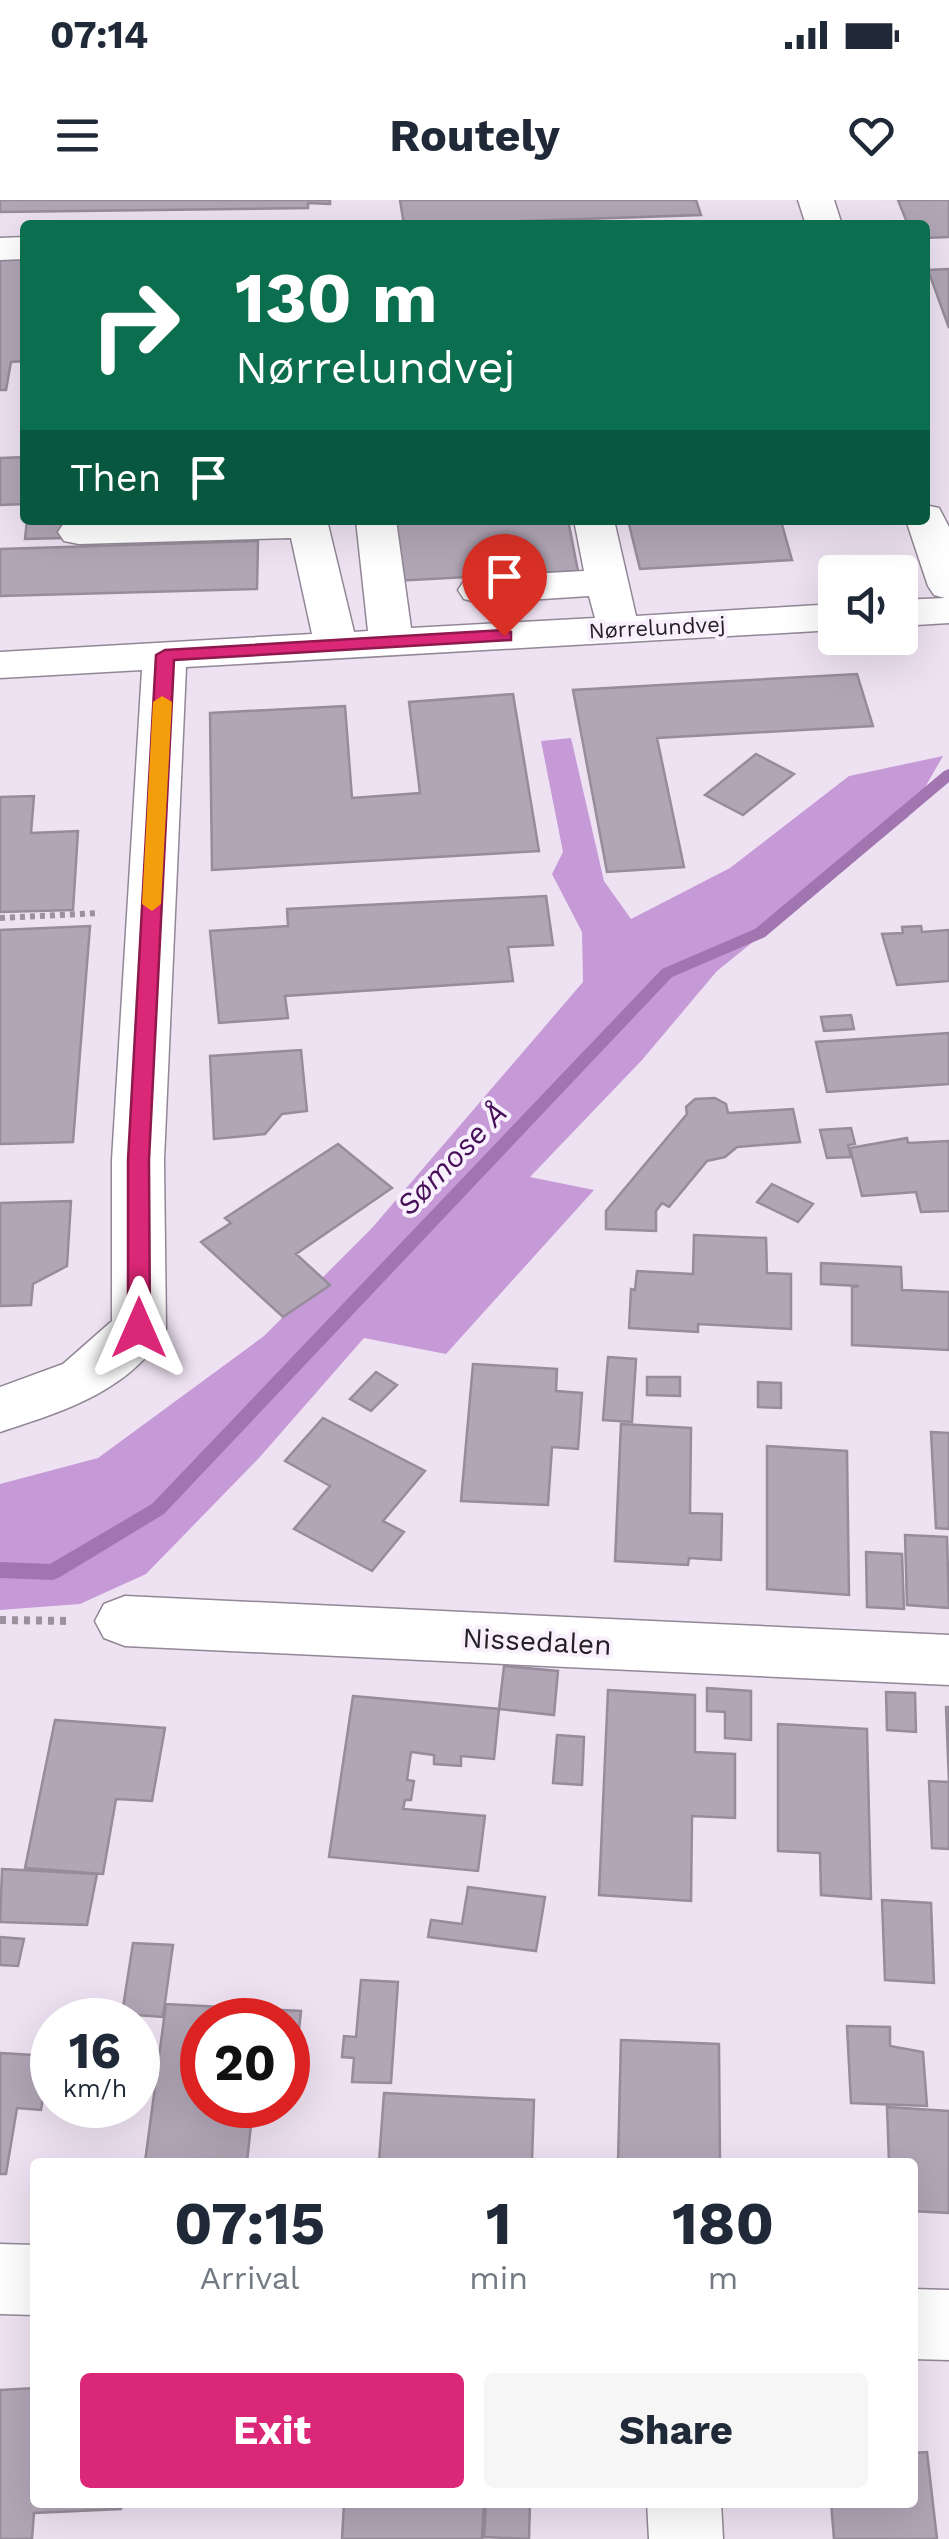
<!DOCTYPE html>
<meta charset="utf-8">
<style>
body{margin:0;font-family:"Work Sans",sans-serif;background:#f6f6f7;color:#1f2937;height:100vh;display:flex;flex-direction:column;font-size:38px;white-space:nowrap}
*{box-sizing:border-box;margin:0}
p{font-size:32px;color:#747a83}
.icon{flex:none;width:55px;height:55px;fill:none;stroke:currentColor;stroke-width:2;stroke-linecap:round;stroke-linejoin:round}
.map{position:relative;flex:1;overflow:hidden}
.sheet{position:absolute;left:30px;top:1958px;width:888px;height:350px;display:flex;flex-direction:column;background:#fff;border-radius:10px;box-shadow:0 10px 40px #0002}
.sheet>*{flex:none}
.banner{position:absolute;left:20px;top:20px;width:910px;height:305px;border-radius:10px;box-shadow:0 10px 40px #0002;background:#0b6e4f;color:#fff;overflow:hidden}
.tools{position:absolute;left:818px;top:355px;display:grid;gap:20px}
.tools a{display:grid;place-items:center;width:100px;height:100px;border-radius:10px;background:#fff;box-shadow:0 10px 40px #0002;font-size:50px}
.speed{position:absolute;left:30px;top:1798px;display:flex;gap:20px;font-size:50px;font-weight:700;text-align:center}
.speed>*{display:grid;place-content:center;width:130px;height:130px;border-radius:50%;background:#fff;box-shadow:0 10px 40px #0002;line-height:1}
.speed small{font-size:25px;font-weight:400}
.speed .limit{border:15px solid #d22;background:#fff;color:#111}
.pin{position:absolute;display:grid;place-items:center;width:85px;height:85px;color:#fff;margin:-102px -42px;border-radius:50% 50% 50% 0;rotate:-45deg;box-shadow:0 0 10px #0007}
.pin .icon{rotate:45deg}
.me{position:absolute;width:110px;margin:-55px;rotate:0deg;stroke-linejoin:round;filter:drop-shadow(0 0 8px #0008)}
.turn{display:flex;align-items:center;gap:35px;height:210px;padding:0 50px;font-size:45px}
.turn .icon{width:130px;height:130px;stroke-width:2.5}
.turn b{display:block;font-size:70px;line-height:85px}
.then{display:flex;align-items:center;height:95px;padding:0 50px;background:#0003;gap:20px;font-size:38px}
.eta{display:flex;justify-content:space-evenly;align-items:center;height:170px;text-align:center}
.eta b{font-size:60px;font-weight:700;line-height:70px}
.button{display:flex;gap:20px;margin-top:auto;padding:20px 50px}
.button a{flex:1;height:115px;border-radius:10px;background:#db2777;color:#fff;font-size:40px;font-weight:700;line-height:115px;text-align:center}
.button a+a{background:#f6f6f7;color:#1f2937}
.status{display:flex;justify-content:space-between;align-items:center;height:70px;padding:0 50px;background:#fff;direction:ltr}
.status svg{height:28px;fill:currentColor}
header{display:flex;justify-content:space-between;align-items:center;height:130px;padding:0 50px;background:#fff;font-size:45px;font-weight:700}
.map>svg:first-child{display:block}
.forest{fill:#c69ad7}
.lines{fill:none;stroke-linecap:round;stroke-linejoin:round}
.stream{fill:#a075b0;fill-rule:evenodd}
.building{fill:#b1a6b6;stroke:#978c9b;stroke-width:2.5}
.minor-casing{stroke:#928796;stroke-width:3}
.path-far1{stroke:#9a919c;stroke-width:6;stroke-dasharray:5 5;stroke-linecap:butt}
.path{stroke:#9a919c;stroke-width:8;stroke-dasharray:6 6;stroke-linecap:butt}
.minor{fill:#fff;fill-rule:evenodd}
.route{fill:#db2777;stroke:#8e194d;stroke-width:2.5}
.slow{fill:#f59e0b}
.labels{text-anchor:middle;stroke-width:8;stroke-linejoin:round;paint-order:stroke}
.far-street-label{font-size:22px;fill:#242025;stroke:#f9f0fd}
.street-label{font-size:28px;fill:#242025;stroke:#f9f0fd}
.water-label{font-size:30px;font-style:italic;fill:#481059;stroke:#f9f0fd}
</style>
<div class="status"><b>07:14</b><svg viewBox="0 0 49 12"><path d="M0 12V9h3v3zM5 12V6h3v6zM10 12V3h3v9zM15 12V0h3v12zM26 1h20v11H26zM47 4h2v5h-2z"/></svg></div>
<header><svg class="icon" aria-label="menu" viewBox="0 0 24 24"><path d="M4 6h16M4 12h16M4 18h16"/></svg>Routely<svg class="icon" aria-label="heart" viewBox="0 0 24 24"><path d="M12 20l-8-8c-3-5 5-10 8-4 3-6 11-1 8 4z"/></svg></header>
<div class="map">
<svg width="949" height="2339" viewBox="0 0 949 2339">
<rect width="100%" height="100%" fill="#eee2f2"/>
<path class="forest" d="M571,538L604,681L631,719L730,668L849,576L943,556L908,617L717,771L642,860L530,977L594,990L446,1154L364,1138L259,1258L146,1374L80,1404L0,1410V1284L98,1258L264,1136L372,1028L583,782L582,732L552,674L563,652L541,541Z"/>
<g class="lines">
<path class="stream" d="M949,569V582L765,737L672,777L164,1314L60,1377L53,1380L0,1378V1362L50,1364L152,1304L662,769L755,729L944,571Z"/>
</g>
<path class="building" d="M0,0H330V4L308,3V8L0,12Z
M400,0H696L701,15L404,25Z
M898,0H949V37L925,38V25H908Z
M25,59V161L11,162L6,190H0V60Z
M949,69V128L928,70Z
M25,257V304L0,305V258Z
M27,320H66L63,338L25,339Z
M386,320H568L578,371L394,381Z
M628,320L781,321L792,360L640,369Z
M258,341L257,389L0,396V349Z
M857,474L873,526L657,538L684,667L607,672L573,490Z
M513,494L539,651L212,670L210,513L345,506L352,598L420,593L409,502Z
M756,554L794,574L743,615L705,595Z
M34,596L31,633L78,631L73,710L0,712V597Z
M546,696L553,745L508,747L513,781L285,796L288,818L219,823L210,731L288,726L287,709Z
M90,726L73,942L0,944V730Z
M921,726L922,732L949,730V781L897,785L882,734L903,733L902,727Z
M851,815L854,829L824,831L821,817Z
M949,833V884L827,892L816,842Z
M301,850L307,911L282,914L265,934L214,939L210,856Z
M715,898L726,904L728,913L793,909L800,942L737,947L725,957L707,961L669,1007L662,1003L656,1011V1031L606,1029V1011L687,914L686,907L695,899Z
M851,928L855,944L848,945L851,957L827,958L820,930Z
M907,938L908,943L949,941V1011L921,1012L916,992L862,996L850,948Z
M338,944L392,988L296,1054L330,1085L283,1117L201,1042L231,1023L225,1018Z
M772,984L813,1004L798,1022L757,1002Z
M71,1001L67,1066L33,1084L31,1105L0,1106V1003Z
M694,1035L766,1038L767,1073L791,1074V1129L698,1124V1132L629,1128L631,1089L635,1090L637,1071L693,1074Z
M821,1063L901,1067L902,1090L949,1092V1150L852,1145V1087L859,1086L821,1084Z
M608,1157L636,1159L632,1222L603,1220Z
M473,1164L557,1169L556,1191L582,1193L578,1249L552,1247L548,1305L461,1301Z
M376,1172L397,1185L371,1211L350,1199Z
M647,1177H680V1196L647,1195Z
M758,1182L781,1183V1208L758,1207Z
M323,1218L425,1271L383,1321L404,1332L372,1371L294,1329L330,1286L285,1261Z
M621,1224L691,1228L690,1313L722,1314L721,1360L689,1358L688,1365L615,1361Z
M931,1232L949,1233V1329L936,1328Z
M767,1246L847,1251L849,1395L767,1389Z
M905,1335L947,1337L949,1408L907,1405Z
M866,1352L902,1354L904,1409L867,1407Z
M504,1466L558,1471L554,1515L499,1509Z
M707,1488L751,1491V1540L725,1538V1512L707,1511Z
M608,1490L695,1495V1552L735,1554V1618L692,1616L691,1701L599,1695Z
M886,1492L915,1493L916,1532L887,1530Z
M353,1496L499,1509L494,1559L461,1556V1566L434,1564V1555L411,1552L407,1580L414,1581L411,1600H405L403,1609L485,1616L478,1671L329,1657Z
M946,1507H949V1649L932,1648L929,1581L949,1582Z
M55,1520L165,1528L152,1601L116,1599L103,1674L25,1668Z
M778,1524L867,1529L871,1699L821,1695L820,1653L778,1651Z
M557,1535L584,1537L582,1585L553,1583Z
M2,1669L97,1674L87,1725L0,1722Z
M468,1687L545,1697L536,1751L428,1737L431,1720L462,1724Z
M882,1700L931,1703L934,1783L885,1780Z
M0,1737L24,1739L18,1766L0,1765Z
M133,1743L173,1745L163,1817L122,1814Z
M361,1780L398,1782L391,1883L352,1882L354,1858L342,1857L344,1836L356,1837Z
M166,1804L301,1811L295,1869H288V1878V1820H202V1905H285L253,1906L247,1962H145Z
M847,1826L890,1827V1846L923,1852L927,1906L851,1903Z
M621,1840L719,1844L720,1962H618Z
M0,1853L50,1856L41,1910L17,1908L6,1974H0Z
M384,1893L534,1900L532,1962H379Z
M887,1907L949,1911V2013L912,2011V1962H889Z
M35,2188V2302H122L121,2309L34,2313L32,2339H0V2190Z
M927,2252L937,2339H834L831,2302H912V2253Z
M484,2302L482,2339H342L344,2304L325,2303Z
M486,2302H530L529,2339L484,2337Z"/>
<g class="lines">
<g class="minor-casing">
<path id="minor" d="M798,0H834L842,25H806Z
M25,37V59L0,60V38Z
M925,305L939,308L949,327V423L900,426V400L945,398L934,395L928,386L906,320H925Z
M78,320H327L354,432L368,431L356,320H396L411,428L595,418L589,396L479,403L464,399L458,390L464,381L479,377L584,371L574,320H614L636,416L835,404V430L186,467L164,960L166,1129C133,1190 62,1212 0,1232V1187L63,1164L112,1121V960L142,470L0,478V452L312,434L291,338L79,344L64,341L58,332L64,323Z
M125,1396L949,1435V1485L125,1446L104,1438L95,1421L104,1404Z
M0,2044L35,2045V2115L0,2114Z
M912,2089L949,2090V2160L912,2159Z
M647,2302H721L723,2339H649Z"/>
</g>
<path class="path-far1" d="M0,718L100,713"/>
<path class="path" d="M0,1420L69,1421"/>
<use href="#minor" class="minor"/>
</g>
<path class="route" d="M504,430L511,432V440L174,460L149,960L150,1128L139,1137L131,1135L128,1128V960L156,455L165,450Z"/>
<path class="slow" d="M162,496L172,502L161,704L152,711L142,704L153,502Z"/>
<g class="labels">
<g class="far-street-label">
<text transform="translate(657 427) rotate(-3)" y="8">Nørrelundvej</text>
</g>
<g class="street-label">
<text transform="translate(537 1441) rotate(3)" y="10">Nissedalen</text>
</g>
<g class="water-label">
<text transform="translate(452 959) rotate(-46)" y="10">Sømose Å</text>
</g>
</g>
</svg>
<div class="tools">
<a><svg class="icon" aria-label="sound" viewBox="0 0 24 24"><path d="M4 9h4l5-4v14l-5-4H4zM17 9q2 3 0 6"/></svg></a>
</div>
<div class="speed"><div>16<small>km/h</small></div><div class="limit">20</div></div>
<div class="pin" style="left:504px;top:436px;background:#d93025"><svg class="icon" aria-label="arrive" viewBox="0 0 24 24"><path d="M6 21V4h12l-3 4 3 4H6"/></svg></div>
<svg class="me" style="left:139px;top:1128px" viewBox="-20 -20 40 40"><path d="M0-17L14 15 0 8-14 15z" fill="#db2777" stroke="#fff" stroke-width="4"/></svg>
<div class="banner">
<div class="turn"><svg class="icon" aria-label="right" viewBox="0 0 24 24"><path d="M7 20v-9h11M14 6l5 5-5 5"/></svg><div><b>130 m</b>Nørrelundvej</div></div>
<div class="then">Then<svg class="icon" aria-label="arrive" viewBox="0 0 24 24"><path d="M6 21V4h12l-3 4 3 4H6"/></svg></div>
</div>
<section class="sheet">
<div class="eta">
<div><b>07:15</b><p>Arrival</p></div>
<div><b>1</b><p>min</p></div>
<div><b>180</b><p>m</p></div>
</div>
<div class="button"><a>Exit</a><a>Share</a></div>
</section>
</div>
